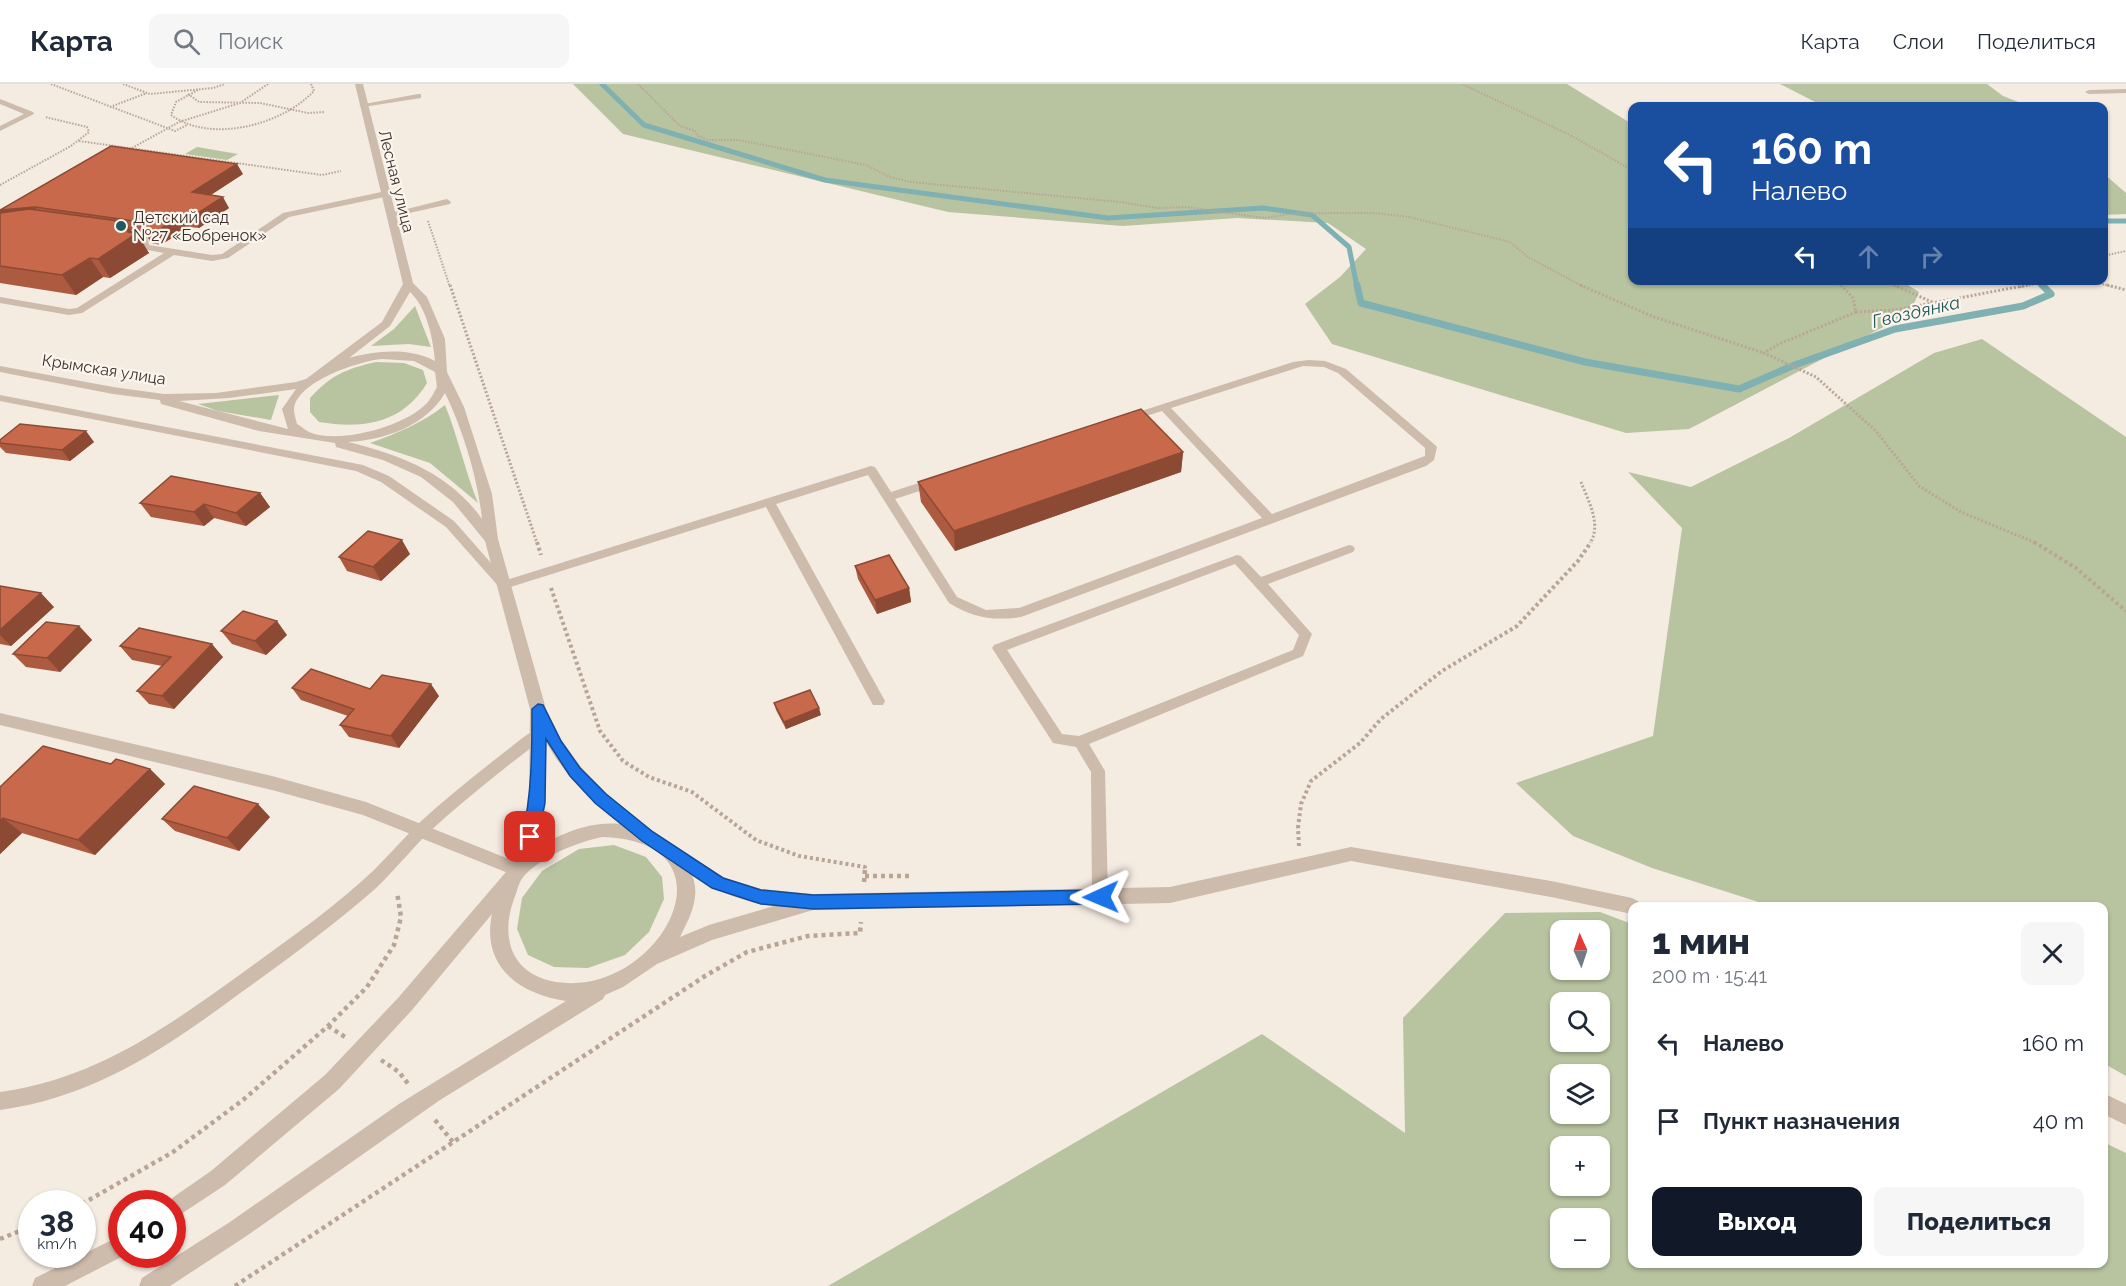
<!DOCTYPE html>
<html lang="ru">
<meta charset="utf-8">
<style>
body{margin:0;font-family:Raleway,sans-serif;background:#f6f6f7;color:#1f2937;height:100vh;display:flex;flex-direction:column;font-size:22px;white-space:nowrap}
*{box-sizing:border-box;margin:0}
p{font-size:20px;color:#747a83}
.icon{flex:none;width:33px;height:33px;fill:none;stroke:currentColor;stroke-width:2;stroke-linecap:round;stroke-linejoin:round}
.map{position:relative;flex:1;overflow:hidden}
.drawer{position:absolute;left:1628px;top:818px;width:480px;height:366px;display:flex;flex-direction:column;background:#fff;border-radius:12px;box-shadow:0 2px 4px #0004}
.drawer>*{flex:none}
.banner{position:absolute;left:1628px;top:18px;width:480px;height:183px;border-radius:12px;box-shadow:0 2px 4px #0004;background:#1a4fa0;color:#fff;overflow:hidden}
.needle{width:39px;rotate:357deg}
.buttons{position:absolute;left:1550px;top:836px;display:grid;gap:12px}
.buttons a{display:grid;place-items:center;width:60px;height:60px;border-radius:12px;background:#fff;box-shadow:0 2px 4px #0004;font-size:30px}
.speed{position:absolute;left:18px;top:1106px;display:flex;gap:12px;font-size:30px;font-weight:700;text-align:center}
.speed>*{display:grid;place-content:center;width:78px;height:78px;border-radius:50%;background:#fff;box-shadow:0 2px 4px #0004;line-height:1}
.speed small{font-size:15px;font-weight:400}
.speed .limit{border:9px solid #d22;background:#fff;color:#111}
.pin{position:absolute;display:grid;place-items:center;width:51px;height:51px;color:#fff;margin:-26px;border-radius:12px;box-shadow:0 3px 9px #0006}
.me{position:absolute;width:66px;margin:-33px;rotate:269deg;stroke-linejoin:round;filter:drop-shadow(0 0 4px #0008)}
.turn{display:flex;align-items:center;gap:21px;height:126px;padding:0 24px;font-size:27px}
.turn .icon{width:78px;height:78px;stroke-width:2.5}
.turn b{display:block;font-size:42px;line-height:51px}
.lanes{display:flex;align-items:center;height:57px;padding:0 24px;background:#0003;justify-content:center;gap:30px;direction:ltr}
.lanes .off{opacity:.35}
.round{display:grid;place-items:center;flex:none;width:63px;height:63px;border-radius:12px;background:#f6f6f7}
.summary{display:flex;align-items:center;justify-content:space-between;height:102px;padding:0 24px}
h1{font-size:36px;font-weight:800;line-height:45px}
.primary-button{display:flex;gap:12px;margin-top:auto;padding:12px 24px}
.primary-button a{flex:1;height:69px;border-radius:12px;background:#111827;color:#fff;font-size:24px;font-weight:800;line-height:69px;text-align:center}
.primary-button a+a{background:#f6f6f7;color:#1f2937}
ul{padding:0;list-style:none}
li{display:flex;align-items:center;gap:18px;height:78px;padding:0 24px}
li div{flex:1}
li b{display:block;font-size:22px}
li em{font-style:normal}
header{display:flex;align-items:center;gap:36px;box-sizing:border-box;height:84px;padding:0 30px;background:#fff;border-bottom:2px solid #e0e1e3}
header strong{font-size:28px}
nav{display:flex;gap:33px;margin-inline-start:auto;font-size:21px}
.search{width:420px;height:54px;background:#f6f6f7;display:flex;align-items:center;gap:15px;box-sizing:border-box;padding:0 21px;border-radius:12px;color:#747a83;font-size:22px}
.map>svg:first-child{display:block}
.green{fill:#b8c4a0;fill-rule:evenodd}
.lines{fill:none;stroke-linecap:round;stroke-linejoin:round}
.stream-far1{stroke:#7fb0b2;stroke-width:5}
.stream{stroke:#7fb0b2;stroke-width:7}
.path-far3{stroke:#b9a596;stroke-width:2;stroke-dasharray:1.5 1.5;stroke-linecap:butt}
.path-far2{stroke:#b9a596;stroke-width:3;stroke-dasharray:2 2;stroke-linecap:butt}
.path-far1{stroke:#b9a596;stroke-width:4;stroke-dasharray:3 3;stroke-linecap:butt}
.path{stroke:#b9a596;stroke-width:4.5;stroke-dasharray:4 4;stroke-linecap:butt}
.service{fill:#cdbbac;fill-rule:evenodd}
.minor{fill:#cdbbac;fill-rule:evenodd}
.tertiary{fill:#cdbbac;fill-rule:evenodd}
.wall{fill:#ac5a40}
.shaded-wall{fill:#8c4a34}
.building{fill:#c8694b;stroke:#8c4a34;stroke-width:1.5}
.route{fill:#1a73e8;stroke:#114b97;stroke-width:1.5}
.poi-dot{fill:#1f5a5e;stroke:#fbf5ee;stroke-width:2}
.labels{text-anchor:middle;stroke-width:4.5;stroke-linejoin:round;paint-order:stroke}
.far-street-label{font-size:16px;fill:#3b302b;stroke:#fbf5ee}
.far-poi-label{font-size:16px;fill:#3b302b;stroke:#fbf5ee;text-anchor:start}
.far-water-label{font-size:18px;font-style:italic;fill:#1f5a5e;stroke:#fbf5ee}
</style>
<header>
<strong>Карта</strong>
<div class="search"><svg class="icon" aria-label="search" viewBox="0 0 24 24"><circle cx="10" cy="10" r="6"/><path d="M15 15l6 6"/></svg>Поиск</div>
<nav><a>Карта</a><a>Слои</a><a>Поделиться</a></nav>
</header>
<div class="map">
<svg width="2126" height="1202" viewBox="0 0 2126 1202">
<rect width="100%" height="100%" fill="#f4ebe1"/>
<path class="green" d="M573,0H1567L1632,40V196H1900L1919,208L1910,229L1689,345L1626,349L1332,260L1305,220L1340,193L1366,165L1328,139L1237,134L1123,142L948,128L623,50Z
M1780,0H1987L2003,12L2029,22H1823Z
M197,63L238,70L227,76L185,70Z
M2103,89L2126,109V130L2103,131Z
M415,222L431,263L409,260L371,262L394,245Z
M1982,255L2126,353V992L2103,979V822H1771L1652,784L1573,752L1516,699L1653,652L1682,444L1628,388L1691,403L1789,354L1934,269Z
M376,278L404,279L423,286L427,299C402,340 363,345 319,338L310,328V314C331,291 346,285 376,278Z
M279,311L271,336L218,327L198,320Z
M445,321C458,353 465,387 478,419L430,379L370,359C398,349 422,339 445,321Z
M614,761L646,773L662,793L664,815L649,848L625,871L588,884L554,883L528,871L517,845L522,814L542,787L579,765Z
M1600,828L1632,840V1179H2103V1058L2126,1069V1202H828L1262,950L1405,1049L1403,934L1505,829ZM1560,846H1599V885H1560ZM1560,918H1599V957H1560ZM1560,990H1599V1029H1560ZM1560,1062H1599V1101H1560ZM1560,1134H1599V1173H1560Z"/>
<g class="lines">
<path class="stream-far1" d="M602,0L644,41L825,96L1108,134L1263,124L1312,131L1349,163L1357,203
M2103,137H2126
M2037,196L2044,203"/>
<path class="stream" d="M1357,201L1361,219L1585,278L1739,305L1792,282L1895,245L2023,222L2051,210L2042,201"/>
<path class="path-far3" d="M51,0L175,47L187,41
M123,0L150,10L213,4L225,0
M638,0L680,42L695,47L698,52L707,56H738L866,81L890,93L911,98L1120,118L1158,124L1187,123L1265,134L1289,130L1334,129H1375L1409,133L1510,158L1528,173L1584,203
M1462,0L1570,51L1632,86
M198,6L176,18L171,31C211,60 282,41 314,7L311,0
M188,10L199,18L260,19L308,29L325,28
M110,23L147,9
M79,57L322,91L341,87
M132,64L179,38L240,19L268,0
M0,101L71,62L89,48L87,43L45,33
M428,137L450,203
M2103,172L2126,167
M1836,196L1842,203
M1883,196L1898,203
M2088,196L2113,203
M2020,203L2055,196"/>
<path class="path-far2" d="M450,201L537,459
M1580,201L1654,233L1764,269
M1841,201L1853,214L1856,228L1779,260L1764,269L1816,293L1876,347L1919,402L1961,428L2036,459
M1894,201L1934,219
M2107,201L2126,206
M1856,228L1895,226L2028,201
M1581,398C1588,416 1602,441 1590,459"/>
<path class="path-far1" d="M537,458L541,471
M2034,458L2076,484L2126,527
M551,504L600,647L623,677L649,693L692,708L756,756L799,772L865,783V786
M1299,762L1298,744L1301,720L1311,697L1360,659L1381,635L1442,587L1517,542L1578,477L1591,458"/>
<path class="path" d="M865,792H912
M864,798L865,785
M328,942L345,953
M381,976L399,988L409,1001
M435,1036L453,1058
M82,1120L173,1068L243,1016L328,942L367,903L394,861L401,833L397,808
M0,1155L32,1142
M235,1202L705,892L747,868L808,852L860,849L861,838"/>
<path class="service" d="M2126,5V9L2089,10L2085,8L2089,6Z
M418,10H421V14L363,23L359,21Z
M0,15L33,28L34,30L0,47V42L24,30L0,20Z
M386,107L389,108V112L289,133L228,174L212,177L174,171L82,229L69,231L0,219V213L69,225L77,224L164,169L142,165L140,156L118,152V148L147,152L149,161L212,171L222,170L283,129Z
M447,115L451,118L450,120L391,133L387,130Z
M1309,276L1325,277L1346,285L1435,361L1437,363L1434,376L1426,382L1021,533C993,537 973,534 949,519L868,391L776,420L885,617L883,621H873L766,423L504,505L500,504L446,443L381,398L356,387L0,317V311L363,381L389,392L454,437L506,496L871,382L875,383L891,408L934,394L940,398L938,401L895,415L957,513L986,526L1019,524L1262,434L1162,327L1130,337L1125,334L1126,332L1293,278ZM1303,282L1324,283L1338,289L1425,364V372L1272,430L1171,324Z
M1349,461L1353,462L1355,465L1353,468L1268,500L1312,550L1303,572L1089,660L1105,687L1108,813L1106,818L1100,820L1094,818L1092,813L1091,688L1076,663L1053,659L994,567L992,564L994,561L1237,471L1241,472L1261,493ZM1235,480L1299,551L1293,566L1079,652L1062,650L1007,566Z
M539,645L544,646L546,650L544,654C504,684 465,715 428,749C410,767 394,787 375,805C327,847 275,884 224,921C154,972 87,1014 0,1026V1008C102,994 175,937 256,879C296,850 338,820 374,786C389,771 403,755 418,740C445,715 473,693 502,670C513,662 526,649 539,645Z"/>
<path class="minor" d="M0,629L272,692L366,718L524,781L527,786L524,791L518,793L363,731L272,706L0,641Z"/>
<path class="tertiary" d="M355,0H363L413,199L427,213L445,255L447,288L464,323L492,410L498,455L546,625L562,657L581,683L606,709L655,749L723,793L761,805L813,810L1170,803L1351,763L1551,797L1632,814L1638,817L1641,822H1632V830L1551,813L1351,777L1170,819L813,826L712,856L657,880L623,903L605,911L603,915L440,1016L245,1153L170,1202H139L142,1194L230,1138L399,1020L566,917C519,910 481,882 492,830L412,926L339,1005L225,1101L172,1136V1119H165L211,1087L325,991L398,914L511,782L522,753L529,719L530,625L485,457L453,418L421,393L383,376L336,363L335,359L259,347L161,320L160,316L113,310L0,288V282L113,303L164,310L216,309L296,298L306,295L382,238L403,200ZM410,208C427,224 433,254 435,277C408,263 377,267 349,274L390,242ZM382,275L414,277L435,288L437,303C434,308 431,315 427,319C406,342 339,361 309,348C305,346 301,342 297,340C296,336 294,330 294,326C295,298 359,277 382,275ZM296,305L282,325L288,345L179,317L229,314ZM445,309C463,346 478,395 482,435C449,389 401,371 348,358C384,356 426,342 445,309ZM545,656C563,690 591,716 620,740C590,737 559,750 534,766L545,719ZM602,753C744,757 659,914 556,898C511,891 500,853 514,815C517,808 519,796 525,791C545,771 575,759 602,753ZM692,791C716,807 745,819 774,822L709,841L680,853C690,833 701,813 692,791Z
M2103,1009L2126,1020V1041L2103,1030Z
M122,1151V1170H127L65,1202H32L35,1194Z"/>
</g>
<path class="wall" d="M243,90L211,111L229,124L199,144L188,143L161,161L151,159L145,149L141,148L131,146L149,169L110,194L103,193L76,211L0,199V128Z
M0,356L94,358L70,377L6,369L0,363Z
M1183,368L1181,388L955,467L921,418L918,398Z
M260,409L270,423L246,442L214,434L204,442L151,433L140,419Z
M410,470L381,497L347,487L339,473Z
M855,482L909,504L911,518L877,530L858,495Z
M0,502L54,523L11,562L0,560Z
M79,542L92,556L60,588L26,583L13,570Z
M221,547L287,551L266,571L232,560Z
M120,562L223,573L174,625L149,620L137,607L162,582L132,576Z
M292,604L370,605L439,612L399,664L349,653L340,641L348,632L301,616Z
M774,619L821,631L786,645L776,626Z
M111,680L150,685L165,700L95,771L22,749L0,770V703Z
M270,733L239,767L175,747L162,735Z"/>
<path class="shaded-wall" d="M237,80L243,90L198,119L192,108Z
M223,113L229,124L199,144L192,133Z
M35,123L42,134L7,137L0,128V126Z
M181,131L188,143L161,161L154,149Z
M126,138L134,151L137,149L149,169L110,194L98,175L128,148Z
M90,174L103,193L76,211L62,191Z
M86,347L94,358L70,377L62,366Z
M1183,368L1181,388L955,467L954,447Z
M260,409L270,423L246,442L236,429Z
M204,420L214,434L204,442L194,428Z
M402,456L410,470L381,497L373,483Z
M909,504L911,518L877,530L875,516Z
M41,509L54,523L11,562L0,551V546Z
M277,537L287,551L266,571L255,557Z
M79,542L92,556L60,588L47,574Z
M212,560L223,573L174,625L162,612Z
M431,600L439,612L399,664L391,652Z
M819,624L821,631L786,645L784,638Z
M150,685L165,700L95,771L78,756Z
M258,720L270,733L239,767L227,754Z
M3,734L22,749L0,770V737Z"/>
<path class="building" d="M111,62L237,80L192,108L223,113L192,133L181,131L154,149L144,148L142,140L134,137L35,123L0,126Z
M29,125L126,138L128,148L137,149L98,175L90,174L62,191L0,182V129Z
M1141,325L1183,368L954,447L918,398Z
M20,340L86,347L62,366L0,359V356Z
M171,392L260,409L236,429L204,420L194,428L140,419Z
M368,447L402,456L373,483L339,473Z
M889,471L909,504L875,516L855,482Z
M0,502L41,509L0,546Z
M243,527L277,537L255,557L221,547Z
M46,538L79,542L47,574L13,570Z
M139,544L212,560L162,612L137,607L171,573L120,562Z
M311,585L370,605L382,591L431,600L391,652L340,641L354,625L292,604Z
M810,606L819,624L784,638L774,619Z
M43,662L111,680L116,675L150,685L78,756L3,734L0,737V703Z
M194,702L258,720L227,754L162,735Z"/>
<path class="route" d="M538,620L543,621L561,657L580,684L606,710L653,748L723,794L761,806L813,811L1101,806L1106,808L1108,813L1106,818L1101,820L813,825L761,820L712,804L642,757L595,719L570,692L546,655L545,719L538,753L535,758L530,760L525,758L522,753C532,710 532,669 532,625Z"/>
<circle class="poi-dot" cx="121" cy="142" r="6"/>
<g class="labels">
<g class="far-street-label">
<text transform="translate(397 97) rotate(76)" y="6">Лесная улица</text>
<text transform="translate(104 285) rotate(9)" y="6">Крымская улица</text>
</g>
<g class="far-poi-label">
<text x="133" y="139">Детский сад<tspan x="133" dy="18">№27 «Бобренок»</tspan></text>
</g>
<g class="far-water-label">
<text transform="translate(1916 228) rotate(-13)" y="6">Гвоздянка</text>
</g>
</g>
</svg>
<div class="buttons">
<a><svg class="needle" viewBox="-14 -14 28 28"><path d="M0-13l5 13h-10z" fill="#e53935"/><path d="M0 13l5-13h-10z" fill="#747a83"/></svg></a>
<a><svg class="icon" aria-label="search" viewBox="0 0 24 24"><circle cx="10" cy="10" r="6"/><path d="M15 15l6 6"/></svg></a>
<a><svg class="icon" aria-label="layers" viewBox="0 0 24 24"><path d="M12 4l9 5-9 5-9-5zM3 14l9 5 9-5"/></svg></a>
<a>+</a>
<a>−</a>
</div>
<div class="speed"><div>38<small>km/h</small></div><div class="limit">40</div></div>
<div class="pin" style="left:530px;top:753px;background:#d93025"><svg class="icon" aria-label="arrive" viewBox="0 0 24 24"><path d="M6 21V4h12l-3 4 3 4H6"/></svg></div>
<svg class="me" style="left:1101px;top:813px" viewBox="-20 -20 40 40"><path d="M0-17L14 15 0 8-14 15z" fill="#1a73e8" stroke="#fff" stroke-width="4"/></svg>
<div class="banner">
<div class="turn"><svg class="icon" aria-label="left" viewBox="0 0 24 24"><path d="M17 20v-9H6M10 6l-5 5 5 5"/></svg><div><b>160 m</b>Налево</div></div>
<div class="lanes"><svg class="icon" aria-label="left" viewBox="0 0 24 24"><path d="M17 20v-9H6M10 6l-5 5 5 5"/></svg><svg class="icon off" aria-label="ahead" viewBox="0 0 24 24"><path d="M12 20V5M6 11l6-6 6 6"/></svg><svg class="icon off" aria-label="right" viewBox="0 0 24 24"><path d="M7 20v-9h11M14 6l5 5-5 5"/></svg></div>
</div>
<section class="drawer">
<div class="summary"><div><h1>1 мин</h1><p>200 m · 15:41</p></div><a class="round"><svg class="icon" aria-label="close" viewBox="0 0 24 24"><path d="M6 6l12 12M18 6L6 18"/></svg></a></div>
<ul>
<li><svg class="icon" aria-label="left" viewBox="0 0 24 24"><path d="M17 20v-9H6M10 6l-5 5 5 5"/></svg><div><b>Налево</b></div><em>160 m</em></li>
<li><svg class="icon" aria-label="arrive" viewBox="0 0 24 24"><path d="M6 21V4h12l-3 4 3 4H6"/></svg><div><b>Пункт назначения</b></div><em>40 m</em></li>
</ul>
<div class="primary-button"><a>Выход</a><a>Поделиться</a></div>
</section>
</div>
